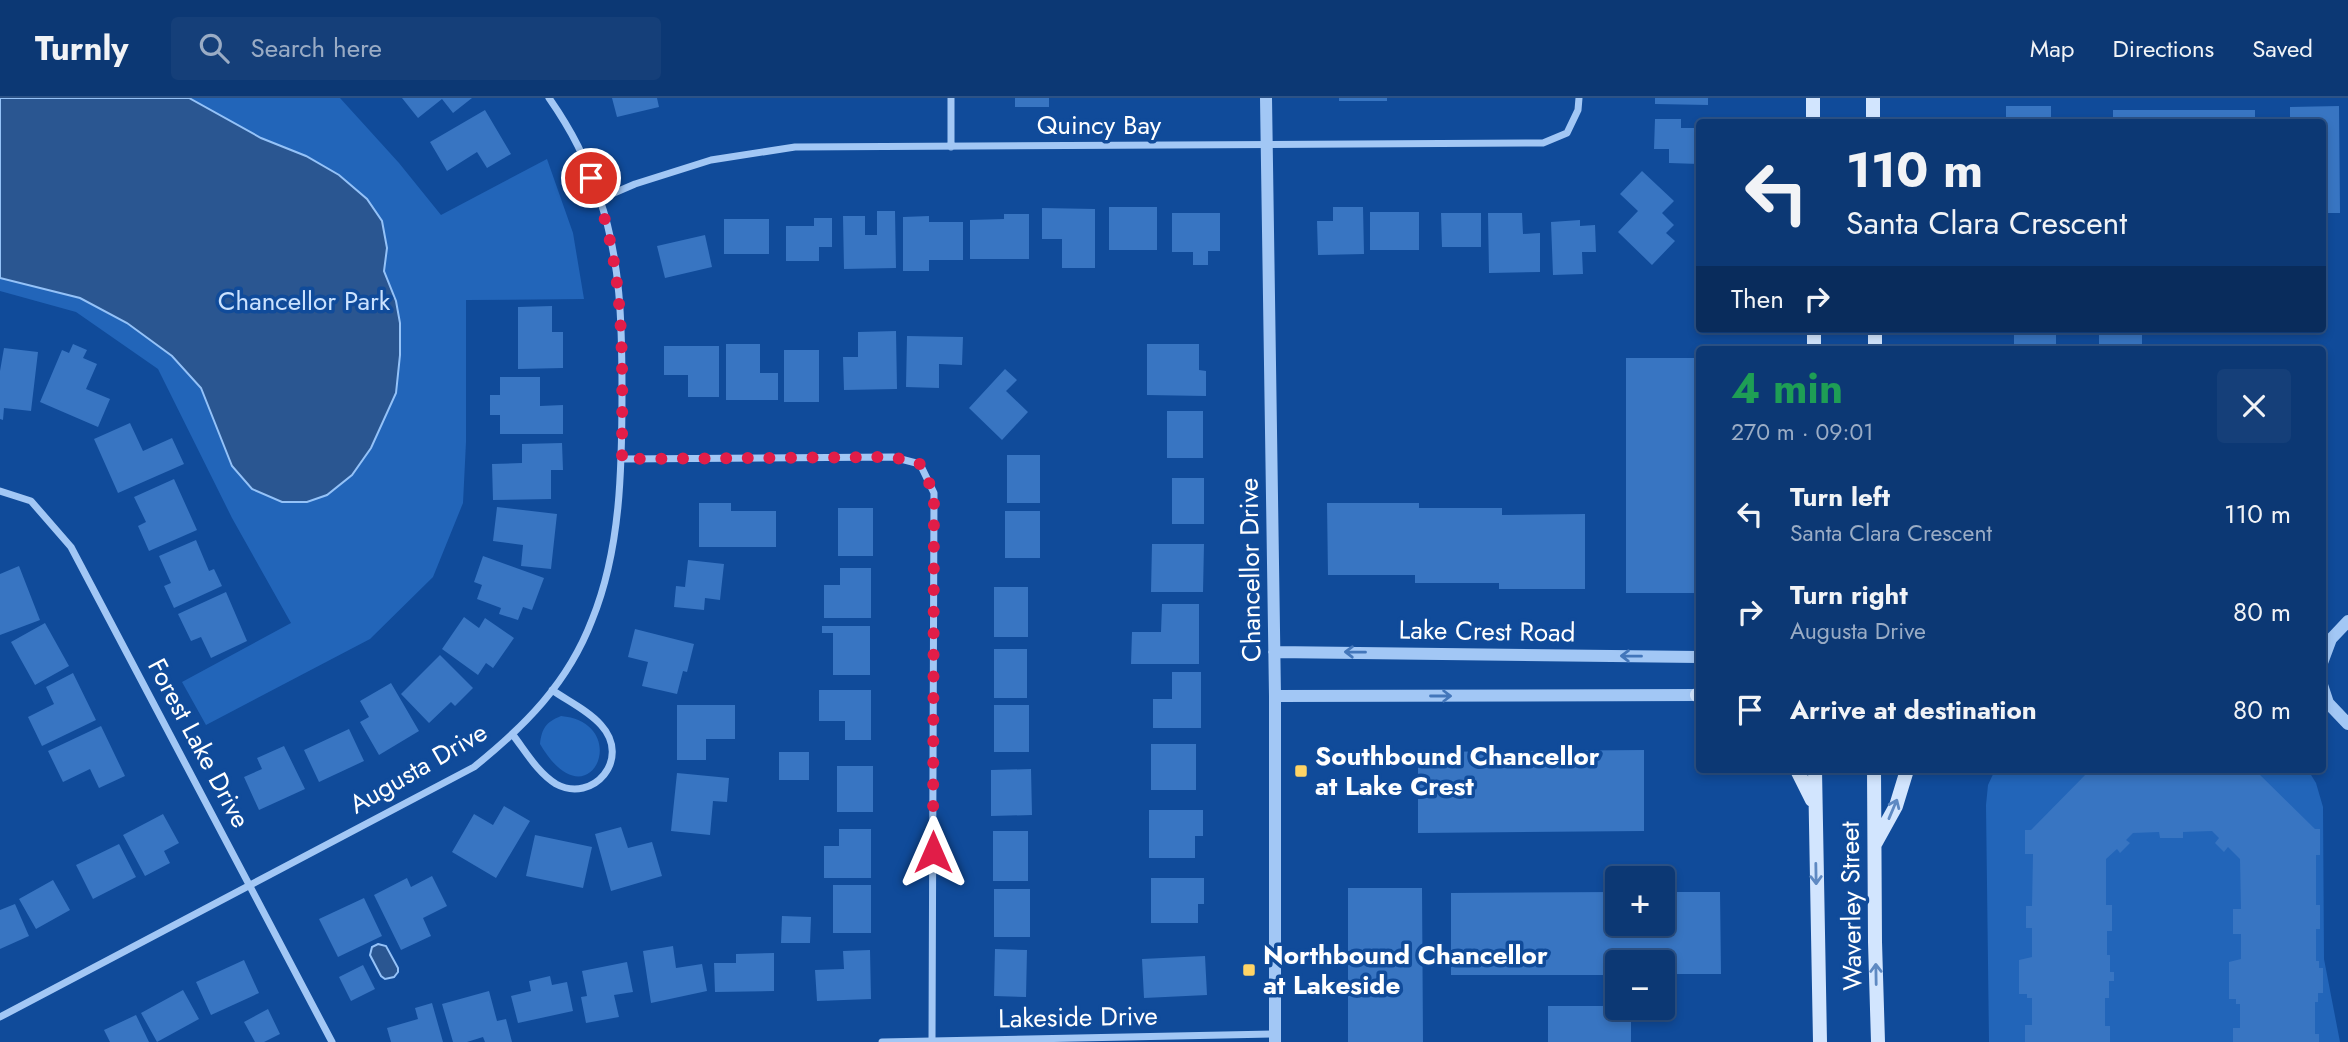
<!DOCTYPE html>
<meta charset="utf-8">
<style>
body{margin:0;font-family:Jost,sans-serif;background:#153f79;color:#f1f3f6;height:100vh;display:flex;flex-direction:column;font-size:26px;white-space:nowrap}
*{box-sizing:border-box;margin:0}
p{font-size:23px;color:#9aacc5}
.icon{flex:none;width:38px;height:38px;fill:none;stroke:currentColor;stroke-width:2;stroke-linecap:round;stroke-linejoin:round}
.map{position:relative;flex:1;overflow:hidden}
.sheet{position:absolute;left:1696px;top:248px;width:630px;height:427px;display:flex;flex-direction:column;background:#0c3874;border-radius:7px;box-shadow:0 4px 10px #0003,0 0 0 2px #2c5286}
.sheet>*{flex:none}
.banner{position:absolute;left:1696px;top:21px;width:630px;height:214px;border-radius:7px;box-shadow:0 4px 10px #0003,0 0 0 2px #2c5286;background:#0c3874;color:#f1f3f6;overflow:hidden}
.controls{position:absolute;left:1605px;top:768px;display:grid;gap:14px}
.controls a{display:grid;place-items:center;width:70px;height:70px;border-radius:7px;background:#0c3874;box-shadow:0 4px 10px #0003,0 0 0 2px #2c5286;font-size:35px}
.pin{position:absolute;display:grid;place-items:center;width:60px;height:60px;color:#fff;margin:-30px;border:4px solid #fff;border-radius:50%;box-shadow:0 2px 7px #0007}
.me{position:absolute;width:77px;margin:-38px;rotate:0deg;stroke-linejoin:round;filter:drop-shadow(0 0 5px #0008)}
.turn{display:flex;align-items:center;gap:24px;height:147px;padding:0 35px;font-size:32px}
.turn .icon{width:91px;height:91px;stroke-width:2.5}
.turn b{display:block;font-size:49px;line-height:60px}
.then{display:flex;align-items:center;height:66px;padding:0 35px;background:#0003;gap:14px;font-size:26px}
.round{display:grid;place-items:center;flex:none;width:74px;height:74px;border-radius:7px;background:#153f79}
.summary{display:flex;align-items:center;justify-content:space-between;height:119px;padding:0 35px}
h1{font-size:42px;font-weight:700;line-height:52px;color:#1e9e55}
ul{padding:0;list-style:none}
li{display:flex;align-items:center;gap:21px;height:98px;padding:0 35px}
li div{flex:1}
li b{display:block;font-size:26px}
li em{font-style:normal}
header{display:flex;align-items:center;gap:42px;box-sizing:border-box;height:98px;padding:0 35px;background:#0c3874;border-bottom:2px solid #2c5286}
header strong{font-size:33px}
nav{display:flex;gap:38px;margin-inline-start:auto;font-size:24px}
.search{width:490px;height:63px;background:#153f79;display:flex;align-items:center;gap:18px;box-sizing:border-box;padding:0 24px;border-radius:7px;color:#9aacc5;font-size:26px}
.map>svg:first-child{display:block}
.green{fill:#2265b9}
.water{fill:#2a5691;stroke:#94c2f8;stroke-width:2}
.building{fill:#3875c2}
.lines{fill:none;stroke-linecap:round;stroke-linejoin:round}
.minor{stroke:#a2c7f5;stroke-width:7}
.tertiary{stroke:#a2c7f5;stroke-width:12}
.secondary{stroke:#d2e5fe;stroke-width:14}
.oneway{stroke:#4376ba}
.oneway2{stroke:#5e89c2}
.route{stroke:#e11d48;stroke-width:12;stroke-dasharray:0 21.6}
.poi-dot{fill:#ffd466;stroke:#104b9a;stroke-width:2.5}
.labels{text-anchor:middle;stroke-width:7;stroke-linejoin:round;paint-order:stroke}
.street-label{font-size:26px;fill:#fff;stroke:#104b9a}
.park-label{font-size:26px;fill:#cbe2fe;stroke:#104b9a}
.poi-label{font-size:26px;font-weight:bold;fill:#fff;stroke:#104b9a;text-anchor:start}
</style>
<header>
<strong>Turnly</strong>
<div class="search"><svg class="icon" aria-label="search" viewBox="0 0 24 24"><circle cx="10" cy="10" r="6"/><path d="M15 15l6 6"/></svg>Search here</div>
<nav><a>Map</a><a>Directions</a><a>Saved</a></nav>
</header>
<div class="map">
<svg width="2348" height="944" viewBox="0 0 2348 944">
<rect width="100%" height="100%" fill="#104b9a"/>
<path class="green" d="M0,0H340L399,65L441,117L547,61L573,135L584,201L466,202V344L463,405L433,479L370,541L206,627L182,584L291,525L232,420L158,271L76,214L0,193Z
M561,618C635,625 589,730 540,646C542,630 546,624 561,618Z
M1995,672H2308L2316,685L2323,709L2324,861L2340,944H1989L1986,707L1988,687Z"/>
<path class="water" d="M0,0H189L261,40L306,58L339,77L367,101L382,123L387,150L384,173L396,203L400,225V257L396,295L371,350L352,377L327,397L307,404H282L252,391L232,368L201,290L172,258L127,225L80,200L0,180Z
M378,846L386,848L398,870V874L394,879L385,881L381,878L370,857L372,849Z"/>
<path class="building" d="M402,0H472L453,15L442,1L418,20Z
M612,0H657L659,9L617,19Z
M1015,0H1049V9H1015Z
M1339,0H1387V3H1339Z
M1655,0H1708V7L1655,6Z
M2006,8H2051V24H2006Z
M2339,8L2340,115H2328V220H2322V24H2290V9Z
M485,12L511,56L487,70L477,54L447,73L430,44Z
M2113,12H2255V24H2113Z
M1655,21H1681V30H1699V66L1669,65V51H1654Z
M1642,73L1674,103L1662,115L1674,127L1666,135L1675,143L1652,167L1618,134L1638,113L1620,96Z
M1109,109H1157V152H1109Z
M1333,109H1363L1364,156L1318,157L1317,123H1333Z
M1042,110L1095,111V170H1062V141H1042Z
M877,113H895L896,170L844,171L843,118H865V137H877Z
M1370,114H1419V152H1370Z
M1172,115H1220V153H1208V167H1193V154H1172Z
M1441,115H1481V149H1442Z
M1488,115H1522L1523,136L1540,135V174L1489,175Z
M1004,116H1029V161H970V122L1004,121Z
M929,118V124H963V162H929V173H903V119Z
M814,120H832V149H819V163H786V128H814Z
M724,121H769V156H724Z
M1580,122V128L1595,127L1596,154H1582L1583,176L1553,177L1551,124Z
M705,137L712,169L665,180L657,148Z
M552,208V234H563V270L518,271V209Z
M2014,231H2056V252H2014Z
M2099,231H2142V252H2099Z
M896,233L897,291L844,292L843,259H858V234Z
M907,238L963,239L962,267L939,266V290L906,289Z
M73,246L87,252L83,260L97,266L86,291L110,301L98,329L40,304L62,252L69,255Z
M726,246H760V275H778V302H726Z
M1147,246H1199V272L1206,273V298L1147,297Z
M664,248H719V299H688V277H664Z
M4,250L38,254L31,313L4,310L3,322L0,321V273Z
M784,252H819V304H784Z
M1626,260H1694L1695,495H1626Z
M1005,271L1017,282L1006,293L1028,314L1002,342L969,310Z
M500,279H540V308L563,307V336H500V317H490V297H500Z
M1167,313H1203V360H1167Z
M130,325L143,353L172,340L184,366L118,395L94,341Z
M562,345L563,372H551V401L493,402L492,366L522,365V346Z
M1007,357H1040V405H1007Z
M1172,380H1204V426H1172Z
M174,381L197,432L149,453L138,428L146,424L134,399Z
M699,405H731V413H776V449H699Z
M1327,405H1419V410H1502V417L1585,416V491H1499V485H1415V477H1328Z
M497,409L557,416L551,471L521,468L523,447L493,443Z
M838,410H873V458H838Z
M1005,413H1040V460H1005Z
M196,442L209,473L214,471L222,488L174,510L164,488L171,485L159,458Z
M1152,446H1204L1203,494H1151Z
M483,458L544,480L532,512L523,509L518,522L499,516L501,510L477,501L482,487L474,484Z
M688,462L724,466L720,502L705,500L704,512L674,509L676,488L685,489Z
M19,468L40,522L0,537V476Z
M840,470H871V520H824V487H840Z
M994,489H1028V539H994Z
M226,494L247,543L211,560L201,539L191,543L178,516Z
M1162,506H1199V566H1131L1132,534H1161Z
M464,519L479,530L485,520L514,540L493,570L486,565L478,577L442,551Z
M45,525L69,568L35,587L11,544Z
M822,528H870V577H833V535H822Z
M635,531L694,546L687,574L683,573L677,596L642,588L648,564L628,559Z
M994,551H1027V600H994Z
M440,557L473,590L455,608L451,604L429,625L401,596Z
M1172,574H1201V630H1153V601H1172Z
M73,575L96,622L42,648L28,619L54,606L46,589Z
M391,585L419,633L379,657L360,624L369,619L360,603Z
M819,592H871V642H845V623H819Z
M677,607H735V641H706V662H677Z
M994,607H1029V654H994Z
M101,628L125,678L99,690L90,671L63,684L48,653Z
M349,631L364,663L319,684L304,652Z
M1151,646H1196V692H1151Z
M284,648L305,691L259,712L244,679L262,671L257,660Z
M1644,652V733L1418,735V654Z
M779,654H809V682H779Z
M837,668H873V714H837Z
M1031,671L1032,717L991,718V672Z
M2090,672H2255L2315,731H2320V757H2316V807H2320V831H2316V863H2319V870H2323V895H2318V904H2315V936H2319V944H2233V930H2240V906H2236V901H2229V864L2241,861V836H2233V811H2241L2240,761L2228,749L2224,754L2215,745L2219,740L2212,733L2183,734V740H2160L2159,734L2133,735L2126,742L2130,745L2120,755L2117,751L2106,761V807H2112V833H2107V857H2110V874H2114V883H2109V900H2105V928H2110V944H2025V927H2032V900H2027V896H2019V862L2032,859V830H2026V808H2032L2033,756H2025V732H2031Z
M677,675L729,680L727,704L713,703L710,737L671,733Z
M504,708L530,723L496,780L452,754L474,716L493,727Z
M1149,712H1203V738H1195V760H1149Z
M163,716L179,745L164,753L170,765L145,778L123,737Z
M621,729L628,750L652,744L662,778L611,793L595,736Z
M839,731H871V780H824V748H839Z
M993,733H1028V783H993Z
M535,737L592,749L583,790L526,778Z
M119,746L136,779L93,801L76,767Z
M432,778L447,808L423,820L431,838L401,852L374,797L407,780L411,789Z
M1151,780H1204V806H1198V825H1151Z
M53,782L70,812L36,831L19,801Z
M833,787H871V835H833Z
M1348,790H1422L1423,944H1348Z
M994,791H1030V839H994Z
M1617,794V826H1662V794H1720L1721,876H1662V864H1617V877H1451V795Z
M364,800L382,838L338,859L319,821Z
M15,806L29,838L0,851V812Z
M782,818L811,819L810,845H781Z
M673,848L676,870L702,866L707,893L651,905L643,853Z
M995,851L1027,852L1026,899L994,898Z
M870,852L871,901L817,903L815,872L844,871L843,853Z
M774,855V893L715,894L714,865H736V856Z
M1205,858L1207,897L1144,900L1142,861Z
M244,862L259,895L211,917L196,884Z
M627,864L633,894L614,897L619,919L586,925L581,899L587,898L582,873Z
M363,867L375,891L351,903L339,879Z
M550,878L552,887L567,884L573,913L518,925L511,898L531,893L529,883Z
M183,892L199,921L157,944L141,915Z
M489,893L497,923L506,921L512,944H485L483,939L467,944H453L442,906Z
M432,905L443,944H391L387,930L418,921L415,910Z
M1548,908H1617V910H1631V944H1548Z
M268,911L280,936L264,944H255L244,924Z
M136,917L149,944H110L104,932Z"/>
<g class="lines">
<path class="minor" d="M951,0V49
M600,101L635,86L711,62L795,49L1543,45L1567,35L1578,12L1579,0
M622,361L893,359L920,366L934,395L932,943
M0,393L31,403L71,449L332,944
M513,637C526,654 538,675 556,686C593,706 632,661 601,627C589,613 568,603 552,592
M0,919L474,669C525,628 568,585 592,522C621,451 622,369 622,293C622,228 621,161 599,99C586,61 572,33 549,0
M882,944L1275,936"/>
<path class="tertiary" d="M1266,0L1275,598V944
M1274,554L1699,559
M2322,565L2331,541L2348,523
M2322,587L2328,605L2348,626
M1275,598L1699,597"/>
<path class="secondary" d="M1813,0V24
M1873,24V0
M1814,231V252
M1875,231V252
M1697,597L1699,598
M1797,672L1812,702
M1815,672L1820,944
M1874,672L1875,844L1878,944
M1875,746L1896,708L1907,672"/>
</g>
<defs><path id="oneway-shaft" d="M-6 0H5M1.5-3L5.5 0L1.5 3" fill="none" stroke-width="1.6" stroke-linecap="round" stroke-linejoin="round" transform="scale(1.75)"/></defs>
<g class="oneway">
<use href="#oneway-shaft" transform="translate(1355 554) rotate(-179)"/>
<use href="#oneway-shaft" transform="translate(1631 558) rotate(-179)"/>
<use href="#oneway-shaft" transform="translate(1441 598)"/>
</g>
<g class="oneway2">
<use href="#oneway-shaft" transform="translate(1893 711) rotate(-67)"/>
<use href="#oneway-shaft" transform="translate(1816 776) rotate(89)"/>
<use href="#oneway-shaft" transform="translate(1876 876) rotate(-91)"/>
</g>
<g class="lines">
<path class="route" d="M591,80C627,169 622,266 622,361L893,359L920,366L934,395L933,754"/>
</g>
<g class="poi-dot">
<rect x="1294" y="666" width="14" height="14" rx="3.5"/>
<rect x="1242" y="865" width="14" height="14" rx="3.5"/>
</g>
<g class="labels">
<g class="street-label">
<text x="1099" y="36">Quincy Bay</text>
<text transform="translate(1250 472) rotate(-91)" y="9">Chancellor Drive</text>
<text transform="translate(1487 533) rotate(1)" y="9">Lake Crest Road</text>
<text transform="translate(199 645) rotate(62)" y="9">Forest Lake Drive</text>
<text transform="translate(418 670) rotate(-30)" y="9">Augusta Drive</text>
<text transform="translate(1851 808) rotate(-91)" y="9">Waverley Street</text>
<text transform="translate(1078 919) rotate(-1)" y="9">Lakeside Drive</text>
</g>
<g class="park-label">
<text x="304" y="212">Chancellor Park</text>
</g>
<g class="poi-label">
<text x="1315" y="667">Southbound Chancellor<tspan x="1315" dy="30">at Lake Crest</tspan></text>
<text x="1263" y="866">Northbound Chancellor<tspan x="1263" dy="30">at Lakeside</tspan></text>
</g>
</g>
</svg>
<div class="controls">
<a>+</a>
<a>−</a>
</div>
<div class="pin" style="left:591px;top:80px;background:#d93025"><svg class="icon" aria-label="arrive" viewBox="0 0 24 24"><path d="M6 21V4h12l-3 4 3 4H6"/></svg></div>
<svg class="me" style="left:933px;top:754px" viewBox="-20 -20 40 40"><path d="M0-17L14 15 0 8-14 15z" fill="#e11d48" stroke="#fff" stroke-width="4"/></svg>
<div class="banner">
<div class="turn"><svg class="icon" aria-label="left" viewBox="0 0 24 24"><path d="M17 20v-9H6M10 6l-5 5 5 5"/></svg><div><b>110 m</b>Santa Clara Crescent</div></div>
<div class="then">Then<svg class="icon" aria-label="right" viewBox="0 0 24 24"><path d="M7 20v-9h11M14 6l5 5-5 5"/></svg></div>
</div>
<section class="sheet">
<div class="summary"><div><h1>4 min</h1><p>270 m · 09:01</p></div><a class="round"><svg class="icon" aria-label="close" viewBox="0 0 24 24"><path d="M6 6l12 12M18 6L6 18"/></svg></a></div>
<ul>
<li><svg class="icon" aria-label="left" viewBox="0 0 24 24"><path d="M17 20v-9H6M10 6l-5 5 5 5"/></svg><div><b>Turn left</b><p>Santa Clara Crescent</p></div><em>110 m</em></li>
<li><svg class="icon" aria-label="right" viewBox="0 0 24 24"><path d="M7 20v-9h11M14 6l5 5-5 5"/></svg><div><b>Turn right</b><p>Augusta Drive</p></div><em>80 m</em></li>
<li><svg class="icon" aria-label="arrive" viewBox="0 0 24 24"><path d="M6 21V4h12l-3 4 3 4H6"/></svg><div><b>Arrive at destination</b></div><em>80 m</em></li>
</ul>
</section>
</div>
